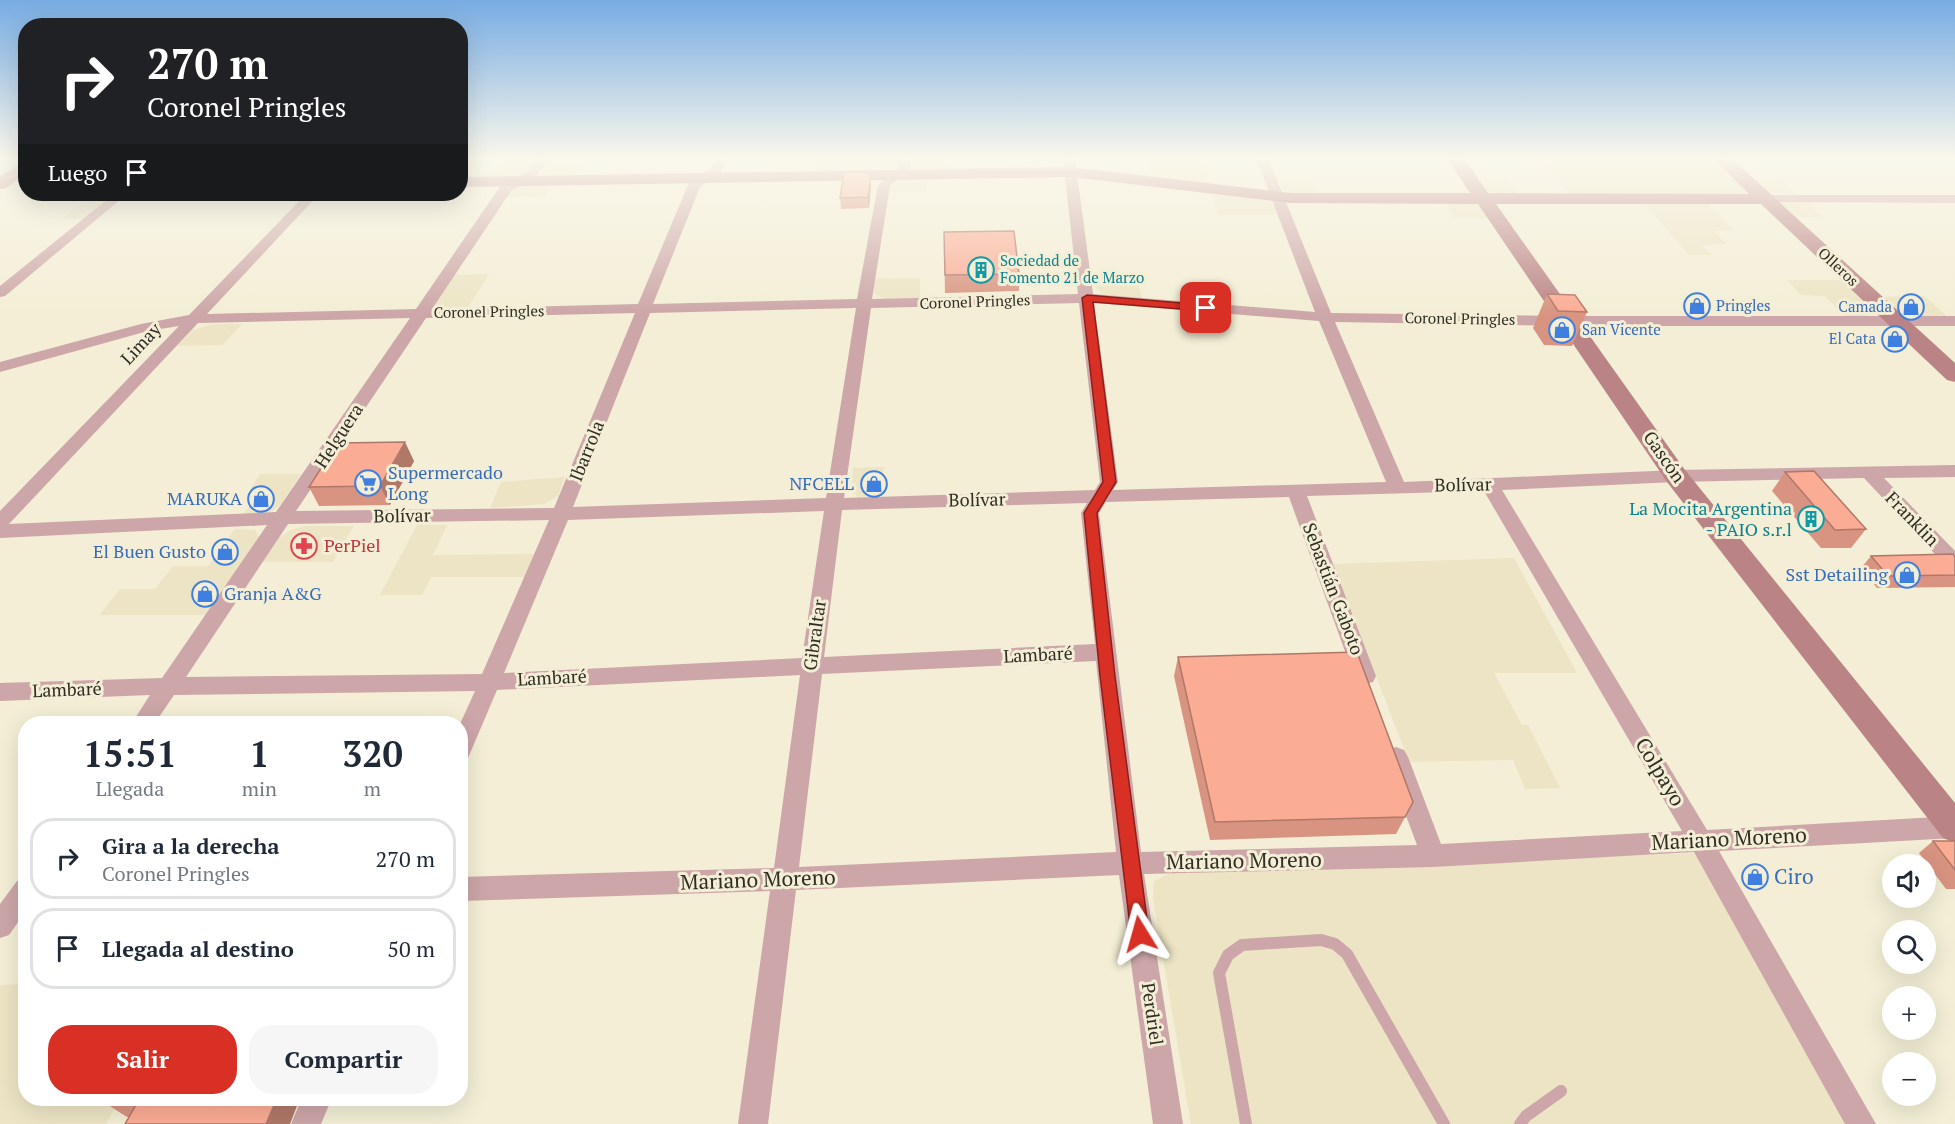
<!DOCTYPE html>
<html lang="es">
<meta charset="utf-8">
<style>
body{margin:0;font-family:"PT Serif",serif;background:#f6f6f7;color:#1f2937;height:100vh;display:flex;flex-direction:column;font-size:22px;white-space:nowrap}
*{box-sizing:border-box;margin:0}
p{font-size:20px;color:#747a83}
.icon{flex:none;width:33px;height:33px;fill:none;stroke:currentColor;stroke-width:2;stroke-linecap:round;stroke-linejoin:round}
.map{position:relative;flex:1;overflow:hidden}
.side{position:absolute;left:18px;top:716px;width:450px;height:390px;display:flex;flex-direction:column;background:#fff;border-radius:24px;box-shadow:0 6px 24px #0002}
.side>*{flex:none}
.top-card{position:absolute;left:18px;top:18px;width:450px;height:183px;border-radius:24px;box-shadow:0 6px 24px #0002;background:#202124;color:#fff;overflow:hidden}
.buttons{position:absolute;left:1882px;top:854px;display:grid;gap:12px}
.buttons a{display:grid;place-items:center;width:54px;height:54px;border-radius:50%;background:#fff;box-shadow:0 6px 24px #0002;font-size:30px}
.pin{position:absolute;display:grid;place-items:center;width:51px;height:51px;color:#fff;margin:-26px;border-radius:12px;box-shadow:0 3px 9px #0006}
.me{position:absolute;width:66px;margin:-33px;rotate:352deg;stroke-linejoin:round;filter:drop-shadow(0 0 4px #0008)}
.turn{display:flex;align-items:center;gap:21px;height:126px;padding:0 30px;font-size:27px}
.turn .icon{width:78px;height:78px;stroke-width:2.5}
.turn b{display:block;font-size:42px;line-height:51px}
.then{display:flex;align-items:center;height:57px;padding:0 30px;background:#0003;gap:12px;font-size:22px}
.eta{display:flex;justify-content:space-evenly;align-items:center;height:102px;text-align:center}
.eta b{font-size:36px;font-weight:600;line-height:42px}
.action{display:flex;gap:12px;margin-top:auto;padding:12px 30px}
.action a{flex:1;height:69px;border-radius:24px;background:#d93025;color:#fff;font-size:24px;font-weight:600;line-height:69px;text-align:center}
.action a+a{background:#f6f6f7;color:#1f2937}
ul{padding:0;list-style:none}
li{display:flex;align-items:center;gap:18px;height:81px;margin:0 12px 9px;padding:0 18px;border:3px solid #e0e1e3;border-radius:24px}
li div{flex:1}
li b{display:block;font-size:22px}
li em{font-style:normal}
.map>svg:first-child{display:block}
.built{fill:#ece4c4}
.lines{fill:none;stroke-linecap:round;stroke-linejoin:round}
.lane{stroke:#cca6a8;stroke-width:12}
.street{fill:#cca6a8;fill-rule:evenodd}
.secondary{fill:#ba8386;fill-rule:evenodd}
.wall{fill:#d89480}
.shaded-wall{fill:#b07868}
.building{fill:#fbac95;stroke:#b07868;stroke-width:1.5}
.route{fill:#d93025;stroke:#8d1f18;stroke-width:1.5}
.labels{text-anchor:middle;stroke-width:6;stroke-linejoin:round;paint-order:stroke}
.far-culture-label{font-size:15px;fill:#0d838f;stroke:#f3eed5;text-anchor:start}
.far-street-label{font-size:15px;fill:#2f2d24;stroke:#f3eed5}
.far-shop-label{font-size:15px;fill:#366cbe;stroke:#f3eed5;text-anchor:start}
.street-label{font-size:18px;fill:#2f2d24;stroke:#f3eed5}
.shop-label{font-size:18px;fill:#366cbe;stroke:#f3eed5;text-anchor:end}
.culture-label{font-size:18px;fill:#0d838f;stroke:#f3eed5;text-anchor:end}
.health-label{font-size:18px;fill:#be3a42;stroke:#f3eed5;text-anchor:start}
.near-street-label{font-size:21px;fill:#2f2d24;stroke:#f3eed5}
.near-shop-label{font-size:21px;fill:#366cbe;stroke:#f3eed5;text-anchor:start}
</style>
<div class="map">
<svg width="1955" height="1124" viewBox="0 0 1955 1124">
<rect width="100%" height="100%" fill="#f3eed5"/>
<path class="built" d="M506,158H538L529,172L518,177H493Z
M818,158H897L896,167L885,171H814Z
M911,158H950L949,170H916L910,167Z
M1148,158H1202L1211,186L1153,179Z
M1540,158H1714L1748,191L1739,195L1569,194Z
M547,163H580L572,177H551L541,172Z
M1506,178L1518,194L1487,192L1476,179Z
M900,179H927L926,191H888V185Z
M1279,180H1312L1318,194L1289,193L1283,190Z
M1750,180H1780L1797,195L1767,193Z
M552,184L546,196L506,197L511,191L524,185Z
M94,194H115L83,219H62Z
M1212,194L1265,200L1275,205L1280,215H1218Z
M1444,201L1479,202L1491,219L1454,218Z
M1784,201H1805L1823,217H1790L1779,202Z
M1644,203H1707L1735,231H1714L1726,244L1702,245L1712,255H1689Z
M1135,273L1142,298L1104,295L1095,287L1094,274Z
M489,274L467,309L432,308L452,275Z
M920,278V298L885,299L873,293L874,279Z
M1787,280H1842L1874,310V313L1866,316H1845L1825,296L1801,295Z
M1924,296L1948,317L1903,315L1878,297Z
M214,324H242L222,345L177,346L192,330Z
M884,467L881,496L858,497L851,490L853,468Z
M260,474H301L280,505L274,510L268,513L243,515L261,490L250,489Z
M565,477L558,496L544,504L490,508L501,482Z
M417,525H447L433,555L535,554L525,577H431L422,595H380Z
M305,526H354L333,562H262L277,539L291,530Z
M235,529L255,530L259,537L206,615H100L120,589H155L173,566H208Z
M1514,558L1577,673H1494L1522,725H1528L1560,788L1525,789L1513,760L1409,762L1333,564Z
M1694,853L1850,1124H1191L1153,899L1154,881L1168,874Z
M25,984L26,1098H120L106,1124H0V985Z"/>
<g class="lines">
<path class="lane" d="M1246,1124L1219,973L1228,955L1242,945L1321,940L1335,944L1347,954L1444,1124
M1520,1124L1526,1116L1561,1091"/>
<path class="street" d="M537,158H549L536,177L511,191L432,309L638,304L688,185L712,167L716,158H728L721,172L700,187L653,304L857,299L878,185L898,168L899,158H911L910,169L890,186L872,299L1078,294L1063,158H1075L1093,294L1315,312L1256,158H1268L1331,313L1570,316H1955V326H1570L1335,322L1404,482L1676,470L1955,465V477L1884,478L1955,551V570L1948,568L1864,478L1676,482L1502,490L1707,830L1955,816V838L1719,851L1876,1124H1845L1694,852L1433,867L1144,874L1183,1124H1153L1119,875L796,890L768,1124H738L770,891L460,901V877L774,868L800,675L497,690L468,758L460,760V724L475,691L174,695L155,723H132L150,695L0,701V683L162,678L267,525L0,538V511L179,326L148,331L0,372V362L141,324L189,315L306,194H319L207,314L416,309L501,185L528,171ZM1079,303L1100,482L1095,490L844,498L871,308ZM1094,303L1319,321L1386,482L1113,490L1118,482ZM856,308L826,498L573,507L650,313ZM635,313L554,508L296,511L426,318ZM410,318L276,512L9,524L198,323ZM1484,491L1682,831L1441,844L1408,757L1404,750L1396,747L1388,750L1384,757L1417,845L1141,852L1099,513L1106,502L1289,497L1354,676L1357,682L1365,684L1373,682L1376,676L1307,496ZM1087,503L1081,513L1095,644L824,657L842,510ZM824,511L802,658L504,673L568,520ZM549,520L482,674L186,677L288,524ZM1096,661L1116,852L799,867L822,674Z
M114,194H127L5,296L0,297V286Z
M1765,195H1955V203L1760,202L1759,199Z
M26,878V911L9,935L0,938V904L17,881Z
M302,1098H332L321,1124H291Z"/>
<path class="secondary" d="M1447,158H1464L1488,193L1749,194L1713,158H1731L1955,363V382L1947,380L1761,204H1496L1685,470L1955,803V843L1943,838L1667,482L1478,204L1291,203L1071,177L460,187V177L1071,167L1291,193H1470Z
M26,161V174L6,188L0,189V176Z"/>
</g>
<path class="wall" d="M871,186L869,208L841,209L840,198Z
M944,232L1019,274V291L945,293Z
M1547,294L1587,312L1572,346L1544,345L1533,328Z
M414,461L390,505L319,506L309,487Z
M1785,472L1866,529L1851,548H1821L1772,491Z
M1871,556L1955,557V587L1877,588L1861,568Z
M1178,657L1413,802L1396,834L1210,840L1174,676Z
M1933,841H1955V889H1946L1919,853Z
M105,1098H300L127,1117L105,1103L108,1100Z"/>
<path class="shaded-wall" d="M871,175V186L869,208L868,197Z
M405,442L414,461L390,505L380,486Z
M277,1098H300L290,1124H266Z"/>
<path class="building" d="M844,172H864L871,175L868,197L840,198Z
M1014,231L1019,274L945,275L944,232Z
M1547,294L1575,295L1587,312L1558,311Z
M405,442L380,486L309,487L337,443Z
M1814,471L1866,529L1835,530L1785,472Z
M1953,554L1955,557V575L1888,576L1871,556Z
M1357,652L1413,802L1405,817L1215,822L1178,657Z
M1933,841H1955V870Z
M109,1098H277L266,1124H125L137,1103H105Z"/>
<linearGradient id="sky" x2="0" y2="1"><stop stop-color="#77ace2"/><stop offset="0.5" stop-color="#faf7ec"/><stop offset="1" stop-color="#faf7ec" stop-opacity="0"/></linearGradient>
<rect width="1955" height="316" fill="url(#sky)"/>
<path class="route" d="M1087,295L1206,305L1211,308L1206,311L1093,302L1116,482L1097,513L1115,676L1149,934L1147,941L1140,943L1134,941L1131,934L1100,676L1084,513L1103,482L1082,298Z"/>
<defs>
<g id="building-ring" transform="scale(1.35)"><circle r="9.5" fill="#f3eed5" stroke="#0f9aa8" stroke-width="1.5"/><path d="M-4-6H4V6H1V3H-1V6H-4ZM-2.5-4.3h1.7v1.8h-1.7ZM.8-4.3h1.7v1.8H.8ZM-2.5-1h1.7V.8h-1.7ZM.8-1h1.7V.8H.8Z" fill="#0f9aa8"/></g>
<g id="shop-ring" transform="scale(1.35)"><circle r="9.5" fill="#f3eed5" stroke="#3f7fe0" stroke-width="1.5"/><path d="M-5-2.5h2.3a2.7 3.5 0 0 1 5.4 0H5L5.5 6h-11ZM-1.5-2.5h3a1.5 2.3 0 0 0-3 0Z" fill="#3f7fe0"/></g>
<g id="supermarket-ring" transform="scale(1.35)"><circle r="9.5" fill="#f3eed5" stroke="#3f7fe0" stroke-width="1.5"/><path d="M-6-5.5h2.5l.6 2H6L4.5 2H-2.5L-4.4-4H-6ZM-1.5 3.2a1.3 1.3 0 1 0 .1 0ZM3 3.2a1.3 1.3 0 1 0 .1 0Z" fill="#3f7fe0"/></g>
<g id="pharmacy-ring" transform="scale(1.35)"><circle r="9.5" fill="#f3eed5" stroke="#e0444e" stroke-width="1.5"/><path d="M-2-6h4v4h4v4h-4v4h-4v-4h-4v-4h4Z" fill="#e0444e"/></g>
</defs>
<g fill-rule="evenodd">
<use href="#building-ring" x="981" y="270"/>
<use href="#shop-ring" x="1697" y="306"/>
<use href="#shop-ring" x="1911" y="307"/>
<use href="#shop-ring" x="1562" y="330"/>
<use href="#shop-ring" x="1895" y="339"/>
<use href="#supermarket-ring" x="368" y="483"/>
<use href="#shop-ring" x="874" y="484"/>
<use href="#shop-ring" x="261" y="499"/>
<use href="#building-ring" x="1811" y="519"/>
<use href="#pharmacy-ring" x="304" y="546"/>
<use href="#shop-ring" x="225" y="552"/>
<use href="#shop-ring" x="1907" y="575"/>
<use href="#shop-ring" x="205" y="594"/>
<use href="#shop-ring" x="1755" y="877"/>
</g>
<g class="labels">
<g class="far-culture-label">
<text x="1000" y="266">Sociedad de<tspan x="1000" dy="17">Fomento 21 de Marzo</tspan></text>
</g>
<g class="far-street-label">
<text transform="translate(1838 267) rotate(43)" y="5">Olleros</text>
<text transform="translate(975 302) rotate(-2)" y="5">Coronel Pringles</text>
<text transform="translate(489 312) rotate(-1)" y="5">Coronel Pringles</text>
<text transform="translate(1460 319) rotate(1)" y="5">Coronel Pringles</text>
</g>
<g class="far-shop-label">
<text x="1716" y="311">Pringles</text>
<text x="1892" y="312" text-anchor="end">Camada</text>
<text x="1582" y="335">San Vicente</text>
<text x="1876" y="344" text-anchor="end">El Cata</text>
</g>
<g class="street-label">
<text transform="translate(141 344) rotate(-47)" y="6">Limay</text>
<text transform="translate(339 436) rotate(-57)" y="6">Helguera</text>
<text transform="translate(587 451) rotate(-68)" y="6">Ibarrola</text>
<text transform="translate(1664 457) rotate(55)" y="6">Gascón</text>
<text transform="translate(1463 485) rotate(-1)" y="6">Bolívar</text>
<text transform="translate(977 500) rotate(-1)" y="6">Bolívar</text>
<text transform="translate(402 516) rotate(-1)" y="6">Bolívar</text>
<text transform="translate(1912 519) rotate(46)" y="6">Franklin</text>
<text transform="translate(1333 589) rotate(69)" y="6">Sebastián Gaboto</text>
<text transform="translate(815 635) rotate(-82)" y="6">Gibraltar</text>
<text transform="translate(1038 655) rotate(-3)" y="6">Lambaré</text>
<text transform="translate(552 678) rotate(-3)" y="6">Lambaré</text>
<text transform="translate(67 690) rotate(-2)" y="6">Lambaré</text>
<text transform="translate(1152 1014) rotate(82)" y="6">Perdriel</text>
</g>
<g class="shop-label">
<text x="388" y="479" text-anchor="start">Supermercado<tspan x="388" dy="21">Long</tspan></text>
<text x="854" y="490">NFCELL</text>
<text x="242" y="505">MARUKA</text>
<text x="206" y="558">El Buen Gusto</text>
<text x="1888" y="581">Sst Detailing</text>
<text x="224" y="600" text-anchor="start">Granja A&amp;G</text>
</g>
<g class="culture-label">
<text x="1792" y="515">La Mocita Argentina<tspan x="1792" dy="21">- PAIO s.r.l</tspan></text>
</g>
<g class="health-label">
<text x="324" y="552">PerPiel</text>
</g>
<g class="near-street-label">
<text transform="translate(1660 772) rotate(59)" y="7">Colpayo</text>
<text transform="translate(1729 839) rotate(-3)" y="7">Mariano Moreno</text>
<text transform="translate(1244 861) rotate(-1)" y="7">Mariano Moreno</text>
<text transform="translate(758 880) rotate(-2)" y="7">Mariano Moreno</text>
</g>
<g class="near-shop-label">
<text x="1774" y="884">Ciro</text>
</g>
</g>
</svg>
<div class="buttons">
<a><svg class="icon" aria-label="sound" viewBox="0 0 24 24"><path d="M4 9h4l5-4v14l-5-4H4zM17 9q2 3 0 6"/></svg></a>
<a><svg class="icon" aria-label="search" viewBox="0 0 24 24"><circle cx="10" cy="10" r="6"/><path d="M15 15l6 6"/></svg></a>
<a>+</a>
<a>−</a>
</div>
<div class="pin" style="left:1206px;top:308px;background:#d93025"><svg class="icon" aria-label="arrive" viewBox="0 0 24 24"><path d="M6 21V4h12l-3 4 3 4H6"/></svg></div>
<svg class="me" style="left:1140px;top:934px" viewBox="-20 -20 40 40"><path d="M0-17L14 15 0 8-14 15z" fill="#d93025" stroke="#fff" stroke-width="4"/></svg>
<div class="top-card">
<div class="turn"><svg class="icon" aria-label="right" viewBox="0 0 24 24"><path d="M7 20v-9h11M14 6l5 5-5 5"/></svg><div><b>270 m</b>Coronel Pringles</div></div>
<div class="then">Luego<svg class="icon" aria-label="arrive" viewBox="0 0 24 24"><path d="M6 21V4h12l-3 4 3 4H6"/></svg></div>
</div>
<section class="side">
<div class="eta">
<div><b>15:51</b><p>Llegada</p></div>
<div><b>1</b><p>min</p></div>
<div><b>320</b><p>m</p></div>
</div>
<ul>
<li><svg class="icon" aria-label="right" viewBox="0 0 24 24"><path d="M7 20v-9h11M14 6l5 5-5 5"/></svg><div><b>Gira a la derecha</b><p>Coronel Pringles</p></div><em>270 m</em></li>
<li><svg class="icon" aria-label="arrive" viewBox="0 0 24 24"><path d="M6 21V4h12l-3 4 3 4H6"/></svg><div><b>Llegada al destino</b></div><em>50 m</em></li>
</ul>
<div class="action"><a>Salir</a><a>Compartir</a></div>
</section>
</div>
